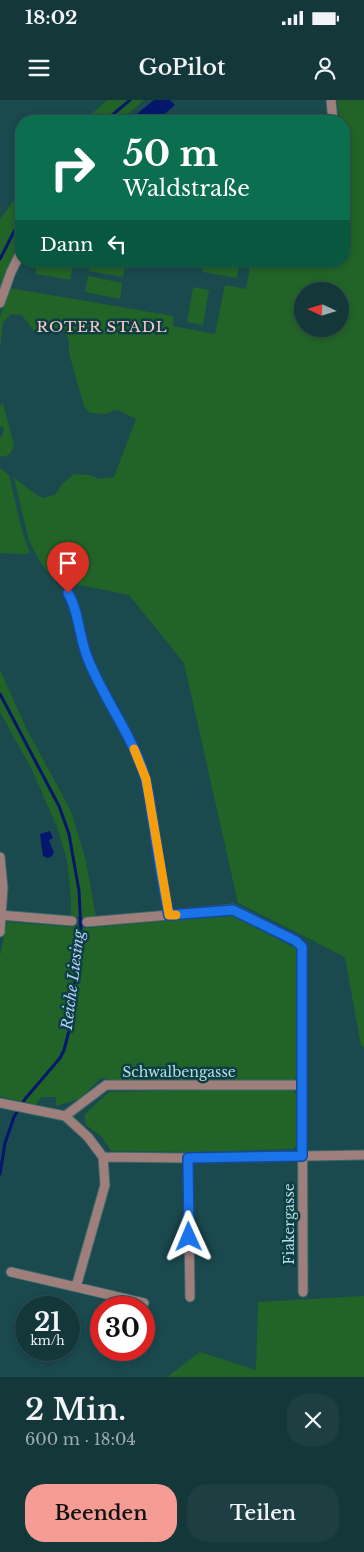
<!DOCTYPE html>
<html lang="de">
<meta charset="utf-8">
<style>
body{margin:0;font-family:"Libre Baskerville",serif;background:#1d3f42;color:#f1f3f6;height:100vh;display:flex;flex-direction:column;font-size:19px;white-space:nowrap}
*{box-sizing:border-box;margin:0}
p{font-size:16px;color:#9dacaf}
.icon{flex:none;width:28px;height:28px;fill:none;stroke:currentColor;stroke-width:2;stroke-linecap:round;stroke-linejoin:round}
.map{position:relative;height:1277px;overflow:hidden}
.side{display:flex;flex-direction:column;background:#14373a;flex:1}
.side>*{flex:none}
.hud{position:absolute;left:15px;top:15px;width:335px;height:152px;border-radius:20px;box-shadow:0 2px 8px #0003,0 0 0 1px #335154;background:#0b6e4f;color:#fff;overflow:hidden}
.needle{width:32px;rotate:274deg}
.fabs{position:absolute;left:294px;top:182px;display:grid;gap:10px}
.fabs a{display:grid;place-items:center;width:55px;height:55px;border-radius:50%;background:#14373a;box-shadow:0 2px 8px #0003,0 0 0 1px #335154;font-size:25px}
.speed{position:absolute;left:15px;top:1196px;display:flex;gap:10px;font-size:25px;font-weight:700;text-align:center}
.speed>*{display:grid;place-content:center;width:65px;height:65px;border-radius:50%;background:#14373a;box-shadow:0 2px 8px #0003,0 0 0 1px #335154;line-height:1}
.speed small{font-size:12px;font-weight:400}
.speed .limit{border:8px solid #d22;background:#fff;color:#111}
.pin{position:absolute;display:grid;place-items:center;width:42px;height:42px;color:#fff;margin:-51px -21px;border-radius:50% 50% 50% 0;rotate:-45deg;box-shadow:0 0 5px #0007}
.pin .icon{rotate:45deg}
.me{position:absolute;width:55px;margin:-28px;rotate:359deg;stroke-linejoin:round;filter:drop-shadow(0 0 4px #0008)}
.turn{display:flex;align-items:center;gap:18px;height:105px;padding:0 25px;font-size:22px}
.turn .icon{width:65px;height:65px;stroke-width:2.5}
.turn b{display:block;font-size:35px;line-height:42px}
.then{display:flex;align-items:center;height:48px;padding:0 25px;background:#0003;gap:10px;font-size:19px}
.round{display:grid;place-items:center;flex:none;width:52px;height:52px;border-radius:20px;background:#1d3f42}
.head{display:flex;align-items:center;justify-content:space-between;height:85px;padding:0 25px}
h1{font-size:30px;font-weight:600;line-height:38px}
.button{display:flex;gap:10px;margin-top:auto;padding:10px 25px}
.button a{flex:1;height:58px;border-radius:20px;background:#f59c94;color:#111;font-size:20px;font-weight:600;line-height:58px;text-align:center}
.button a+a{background:#1d3f42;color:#f1f3f6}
.status{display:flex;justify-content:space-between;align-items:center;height:35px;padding:0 25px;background:#14373a;direction:ltr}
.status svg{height:14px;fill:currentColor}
header{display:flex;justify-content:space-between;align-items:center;height:65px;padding:0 25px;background:#14373a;font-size:22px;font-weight:600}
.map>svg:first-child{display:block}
.green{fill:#226428;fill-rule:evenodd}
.water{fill:#04176d}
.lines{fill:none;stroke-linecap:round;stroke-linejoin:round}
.stream{stroke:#04176d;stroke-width:3}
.minor-casing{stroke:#39676c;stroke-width:11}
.minor{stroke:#9e7f7c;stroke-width:9}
.route-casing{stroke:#114b97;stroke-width:12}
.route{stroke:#1a73e8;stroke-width:9}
.slow{stroke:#f59e0b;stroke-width:9}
.labels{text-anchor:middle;stroke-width:5;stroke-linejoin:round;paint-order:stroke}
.street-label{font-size:14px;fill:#b6dde2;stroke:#0d3e43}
.neighbourhood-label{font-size:15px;letter-spacing:1px;fill:#fecac5;stroke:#0d3e43}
.water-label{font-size:15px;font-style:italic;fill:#b5ccfb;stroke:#0d3e43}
</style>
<div class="status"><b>18:02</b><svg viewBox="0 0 49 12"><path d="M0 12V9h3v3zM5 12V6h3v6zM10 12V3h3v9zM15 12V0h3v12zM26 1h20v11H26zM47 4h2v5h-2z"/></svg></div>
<header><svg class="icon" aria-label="menu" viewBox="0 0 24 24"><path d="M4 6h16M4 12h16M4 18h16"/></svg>GoPilot<svg class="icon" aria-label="person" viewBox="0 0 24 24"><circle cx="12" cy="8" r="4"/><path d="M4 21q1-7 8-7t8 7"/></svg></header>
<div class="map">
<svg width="364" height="1277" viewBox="0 0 364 1277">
<rect width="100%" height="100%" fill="#1a494e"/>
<path class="green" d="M107,0H144L120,21H84Z
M337,0H364V946H361L345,857L238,803L184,563L129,495L55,480L40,462L29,441L14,378L37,395L44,398L56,394L63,383L74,374L91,375L98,379L114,377L136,319L118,310L113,311L105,314L90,313L84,306L69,253V240L65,233L61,229L52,227L39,230H33L22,215L11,214L3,222L0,249V217L10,188L173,216V226L215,234L225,185L246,189L251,161H344V70L351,62L344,35V21H340ZM302,191H340V229H302Z
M21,91V142L0,193V119Z
M38,161H59L73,164L70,180L35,174Z
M90,161H126L123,177L89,171Z
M204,161L239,166L237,178L203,172Z
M88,176L122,183L120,199L85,192Z
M193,187L209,190L203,225L187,222Z
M3,304L14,345L11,353L4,357L0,356V337H2L4,327L0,326V305Z
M0,368L9,375L22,431L30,453L23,454L0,453Z
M0,570L27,630L71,711L86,761L96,818L71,817V797L67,761L58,729L32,670L0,612Z
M232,815L297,849L298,974L293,981L127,982L101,978L79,999L56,1006V997H41L36,1005L0,996V856L7,822L87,828Z
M246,989L292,990L300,997L298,1043L293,1049L197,1052L111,1051L102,1037L86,1025L84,1015L109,992Z
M364,1196V1277H167L200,1252L256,1270L258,1202Z"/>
<path class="water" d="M154,0H170L175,5L156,21H128Z
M50,731L53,738L49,740L54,753L51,757L47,758L43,756L40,734Z"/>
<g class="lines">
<path class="stream" d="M105,21L130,0
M0,159L21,118
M0,594L59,706L69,734L79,791L81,833L69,931L64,950L60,958L25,999L14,1017L5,1043L0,1074"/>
<g class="minor-casing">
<path id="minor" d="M331,0L333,21
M0,203L11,172L21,152
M68,493C79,511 79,538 88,559C102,596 127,628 141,665C149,685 150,707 154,728C158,758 163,786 169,815L233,809L296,841L302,847L303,1192
M0,757L3,788L0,832
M0,815L72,821
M87,822L169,815
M0,1003L65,1016L88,1037L103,1057L188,1058L364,1055
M65,1016L106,985H302
M103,1057L105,1085L76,1187L144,1203
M188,1058L190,1197
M11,1172L76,1187"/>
</g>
<use href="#minor" class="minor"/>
</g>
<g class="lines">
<g class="route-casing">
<path id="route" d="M68,493C79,511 79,538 88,559C102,595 127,628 141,665C149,685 150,707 154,728C158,758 163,786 169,815L233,810L296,841L302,847V1056L188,1058L189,1137"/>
</g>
<use href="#route" class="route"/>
<path class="slow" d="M134,649L146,679L169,815H176"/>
</g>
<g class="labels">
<g class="street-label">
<text x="179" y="977">Schwalbengasse</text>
<text transform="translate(289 1124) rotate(-90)" y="5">Fiakergasse</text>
</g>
<g class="neighbourhood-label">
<text x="102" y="232">ROTER STADL</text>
</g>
<g class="water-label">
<text transform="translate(73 880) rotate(-83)" y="5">Reiche Liesing</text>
</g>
</g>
</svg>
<div class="fabs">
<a><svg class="needle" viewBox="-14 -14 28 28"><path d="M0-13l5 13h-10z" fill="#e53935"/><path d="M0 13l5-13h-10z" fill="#9dacaf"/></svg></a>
</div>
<div class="speed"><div>21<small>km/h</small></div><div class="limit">30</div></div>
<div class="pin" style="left:68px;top:493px;background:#d93025"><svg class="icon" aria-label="arrive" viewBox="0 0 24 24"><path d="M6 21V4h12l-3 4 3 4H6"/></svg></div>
<svg class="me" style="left:189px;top:1137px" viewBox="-20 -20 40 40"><path d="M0-17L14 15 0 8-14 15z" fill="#1a73e8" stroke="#fff" stroke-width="4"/></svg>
<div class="hud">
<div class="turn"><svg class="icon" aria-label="right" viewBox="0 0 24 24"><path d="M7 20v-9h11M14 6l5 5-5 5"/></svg><div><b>50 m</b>Waldstraße</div></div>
<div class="then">Dann<svg class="icon" aria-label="left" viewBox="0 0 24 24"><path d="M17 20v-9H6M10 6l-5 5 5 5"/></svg></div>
</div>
</div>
<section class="side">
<div class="head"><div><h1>2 Min.</h1><p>600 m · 18:04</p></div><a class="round"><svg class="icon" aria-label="close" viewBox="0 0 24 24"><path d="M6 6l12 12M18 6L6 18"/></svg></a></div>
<div class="button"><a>Beenden</a><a>Teilen</a></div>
</section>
